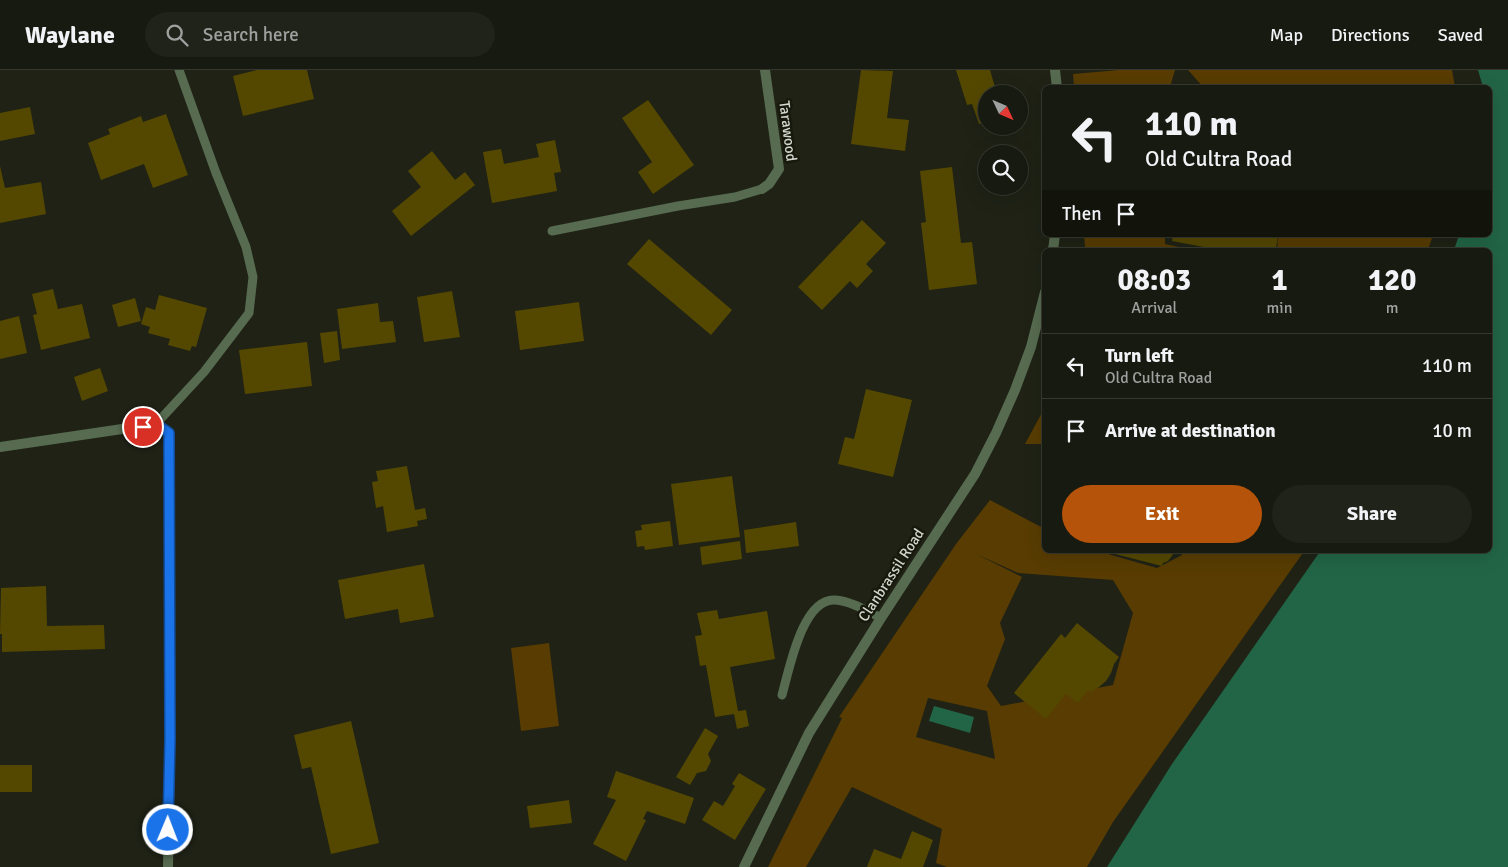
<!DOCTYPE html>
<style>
body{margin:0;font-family:Signika,sans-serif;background:#202319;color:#f1f3f6;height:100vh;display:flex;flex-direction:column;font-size:19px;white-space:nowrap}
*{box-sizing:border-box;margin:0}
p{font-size:16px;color:#9ea19f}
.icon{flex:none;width:28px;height:28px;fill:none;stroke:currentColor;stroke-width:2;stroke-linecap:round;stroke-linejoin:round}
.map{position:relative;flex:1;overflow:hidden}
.side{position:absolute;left:1042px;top:178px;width:450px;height:305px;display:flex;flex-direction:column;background:#171a10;border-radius:8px;box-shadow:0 5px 20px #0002,0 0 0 1px #363830}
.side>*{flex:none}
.hud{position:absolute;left:1042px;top:15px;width:450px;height:152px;border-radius:8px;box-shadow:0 5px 20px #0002,0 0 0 1px #363830;background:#171a10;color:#f1f3f6;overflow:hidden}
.needle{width:32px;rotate:134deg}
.buttons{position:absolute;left:978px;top:15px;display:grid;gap:10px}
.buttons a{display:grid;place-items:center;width:50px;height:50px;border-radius:50%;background:#171a10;box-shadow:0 5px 20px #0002,0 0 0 1px #363830;font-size:25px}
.pin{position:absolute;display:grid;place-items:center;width:42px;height:42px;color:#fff;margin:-21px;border:2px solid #fff;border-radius:50%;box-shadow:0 1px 5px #0007}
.me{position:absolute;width:55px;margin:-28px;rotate:1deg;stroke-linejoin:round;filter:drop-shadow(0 0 4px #0008)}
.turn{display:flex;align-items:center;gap:18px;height:105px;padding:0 20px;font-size:22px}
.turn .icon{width:65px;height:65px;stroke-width:2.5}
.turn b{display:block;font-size:35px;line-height:42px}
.then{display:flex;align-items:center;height:48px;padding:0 20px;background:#0003;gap:10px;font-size:19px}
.eta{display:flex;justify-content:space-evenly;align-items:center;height:85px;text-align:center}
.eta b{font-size:30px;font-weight:800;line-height:35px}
.primary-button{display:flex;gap:10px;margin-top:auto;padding:10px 20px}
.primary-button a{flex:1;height:58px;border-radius:30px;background:#b45309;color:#fff;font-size:20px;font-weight:800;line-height:58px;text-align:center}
.primary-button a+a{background:#202319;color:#f1f3f6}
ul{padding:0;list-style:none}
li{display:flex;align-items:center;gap:15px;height:65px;padding:0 20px;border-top:1px solid #363830}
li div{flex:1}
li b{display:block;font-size:19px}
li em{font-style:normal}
header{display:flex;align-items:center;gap:30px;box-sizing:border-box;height:70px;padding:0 25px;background:#171a10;border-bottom:1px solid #363830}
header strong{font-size:24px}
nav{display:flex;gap:28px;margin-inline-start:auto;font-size:18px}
.search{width:350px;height:45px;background:#202319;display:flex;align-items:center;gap:12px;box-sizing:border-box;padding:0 18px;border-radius:28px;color:#9ea19f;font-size:19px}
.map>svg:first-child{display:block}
.green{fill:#583c02;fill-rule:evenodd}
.water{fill:#226546}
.building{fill:#544800}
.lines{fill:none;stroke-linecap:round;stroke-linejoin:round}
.lane{stroke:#566b50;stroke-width:9}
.street{stroke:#566b50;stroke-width:10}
.route-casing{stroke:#114b97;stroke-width:12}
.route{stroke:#1a73e8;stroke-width:9}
.labels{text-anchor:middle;stroke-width:5;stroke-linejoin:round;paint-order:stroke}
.street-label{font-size:15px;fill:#d4d7ce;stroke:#16190c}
</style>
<header>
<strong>Waylane</strong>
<div class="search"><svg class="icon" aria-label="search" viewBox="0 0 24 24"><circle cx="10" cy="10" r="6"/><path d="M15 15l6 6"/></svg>Search here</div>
<nav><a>Map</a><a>Directions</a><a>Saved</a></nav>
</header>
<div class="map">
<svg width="1508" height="797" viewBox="0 0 1508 797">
<rect width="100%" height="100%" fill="#1f2215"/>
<path class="green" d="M1119,0H1175L1170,17H1074L1073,4Z
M1188,0H1452L1455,17H1203Z
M1084,165H1165V174L1193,180H1098L1085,177Z
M1278,165H1433L1428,180H1277Z
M1045,337V374H1025Z
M990,430L1045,459V480H1094L1157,498L1182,485L1181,480H1305L1113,752L1087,797H947L936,793L942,759L852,717L806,797H768L842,648L839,647L956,474ZM976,484L1018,503L1113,510L1133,543L1113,615L1001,636L987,616L1005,569L1000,553L1022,507ZM928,628L987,641L995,689L916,667Z
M549,573L559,656L521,661L511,578Z"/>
<path class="water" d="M1478,0H1508V797H1107L1172,694L1321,480H1490V180H1454L1459,165H1490V18L1483,17Z
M934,636L974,647L970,663L929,651Z"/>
<path class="building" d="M257,0H307L314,29L243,46L233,6Z
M861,0L893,1L887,48L909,50L905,81L851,74Z
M956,0H990L997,24H986V52L979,54L972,34L967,35Z
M648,30L694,95L653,124L638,102L652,92L622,48Z
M30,37L35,64L0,71V43Z
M166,44L188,105L153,118L144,94L101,110L88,73L110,64L108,59L141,46L143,52Z
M555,70L561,102L554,103L557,121L492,133L483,82L501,79L504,94L539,87L536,74Z
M432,81L455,110L465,102L475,115L411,166L392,141L421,117L408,101Z
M0,96L5,118L41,112L46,144L0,153Z
M952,97L961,173L972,172L977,214L929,220L921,153L926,152L920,101Z
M862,150L886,173L866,194L873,201L857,218L850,211L822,240L798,217Z
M1173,165H1231L1242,168L1243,165H1278L1276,178H1272V180H1220L1172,171Z
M649,169L732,240L711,265L627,194Z
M53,219L58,239L82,234L90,268L41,280L33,245L37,244L32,224Z
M452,221L460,267L424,272L417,227Z
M159,225L207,238L196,277L192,276L190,281L168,275L170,269L148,263L150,257L141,254L146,237L155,240Z
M135,228L141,251L118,257L112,235Z
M579,232L584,271L520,280L515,241Z
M378,233L380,252L393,251L396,272L342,279L337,239Z
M19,246L27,283L0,289V251Z
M337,261L340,290L324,293L320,263Z
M307,272L312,316L245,324L239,280Z
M100,298L108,321L82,331L74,307Z
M866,319L912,330L893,407L838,394L845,367L854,369Z
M407,396L415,440L425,438L427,449L417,451L418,456L387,462L383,436L376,438L372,412L378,411L376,401Z
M732,406L740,467L679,475L671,414Z
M670,451L673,476L645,480L644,476L637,477L635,461L642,460L641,455Z
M796,452L799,476L746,483L744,460Z
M740,471L742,489L702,495L700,477Z
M1099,480H1173L1174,483L1168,491L1163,493L1162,496Z
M424,494L434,547L400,553L398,539L345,549L338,510Z
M46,516L47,556L104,555L105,579L2,582V564H0L1,518Z
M717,540L719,549L767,541L775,589L730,597L738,641L746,640L749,656L737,659L734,644L715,647L706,595L700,596L695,566L702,565L697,543Z
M1077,553L1119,587L1114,594L1111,603L1106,611L1099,617L1091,622L1088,620L1078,633L1066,624L1046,649L1014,623L1061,564L1065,568Z
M351,651L379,773L331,784L311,697L302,699L294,665Z
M705,658L718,666L708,684L711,691L706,701L697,703L690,715L676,707Z
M0,695H32V722H0Z
M616,701L694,728L685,754L647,741L643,749L646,750L626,791L593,774L616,730L607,727Z
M739,703L766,719L735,770L702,750L714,731L723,736L735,716L732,714Z
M569,730L572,753L530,758L527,736Z
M912,761L933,770L923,797H867L874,779L901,789Z"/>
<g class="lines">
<path class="lane" d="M552,161L678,136L735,127L762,119
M156,354L204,302L249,243L253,207L246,177L216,103L179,0
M782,625C789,601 802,528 835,530C851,531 867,541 881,548"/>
<path class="street" d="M1055,0L1057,18
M762,119L769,114L779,99L765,0
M1053,180L1055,165
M0,377L156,354L169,363L170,669L168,797
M744,797L809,663L881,548L975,404L996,363L1015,320L1031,277L1045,222"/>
</g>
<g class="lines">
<g class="route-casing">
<path id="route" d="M143,357L156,354L169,363L170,669L168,760"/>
</g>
<use href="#route" class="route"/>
</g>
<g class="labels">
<g class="street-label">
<text transform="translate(788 61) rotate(83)" y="5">Tarawood</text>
<text transform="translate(891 505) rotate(-57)" y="5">Clanbrassil Road</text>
</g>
</g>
</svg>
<div class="buttons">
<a><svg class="needle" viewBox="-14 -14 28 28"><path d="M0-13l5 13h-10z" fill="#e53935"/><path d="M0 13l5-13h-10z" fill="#9ea19f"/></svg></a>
<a><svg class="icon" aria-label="search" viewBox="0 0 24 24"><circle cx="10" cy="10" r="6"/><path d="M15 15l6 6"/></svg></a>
</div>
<div class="pin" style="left:143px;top:357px;background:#d93025"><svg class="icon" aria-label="arrive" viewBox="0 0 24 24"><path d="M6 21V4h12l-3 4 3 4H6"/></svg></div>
<svg class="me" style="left:168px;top:760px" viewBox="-20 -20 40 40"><circle r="17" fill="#1a73e8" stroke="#fff" stroke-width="3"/><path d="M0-11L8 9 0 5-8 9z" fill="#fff"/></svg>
<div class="hud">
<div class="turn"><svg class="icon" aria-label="left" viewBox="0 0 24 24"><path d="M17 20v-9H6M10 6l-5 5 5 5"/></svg><div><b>110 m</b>Old Cultra Road</div></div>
<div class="then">Then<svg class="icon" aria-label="arrive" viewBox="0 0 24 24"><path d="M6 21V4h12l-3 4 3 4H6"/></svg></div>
</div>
<section class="side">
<div class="eta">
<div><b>08:03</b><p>Arrival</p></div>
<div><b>1</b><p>min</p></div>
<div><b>120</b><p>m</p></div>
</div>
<ul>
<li><svg class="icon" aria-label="left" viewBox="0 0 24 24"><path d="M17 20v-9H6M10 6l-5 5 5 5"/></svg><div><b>Turn left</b><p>Old Cultra Road</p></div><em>110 m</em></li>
<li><svg class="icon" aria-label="arrive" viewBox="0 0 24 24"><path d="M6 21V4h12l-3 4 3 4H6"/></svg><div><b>Arrive at destination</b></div><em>10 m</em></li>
</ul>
<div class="primary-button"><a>Exit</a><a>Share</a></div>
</section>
</div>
